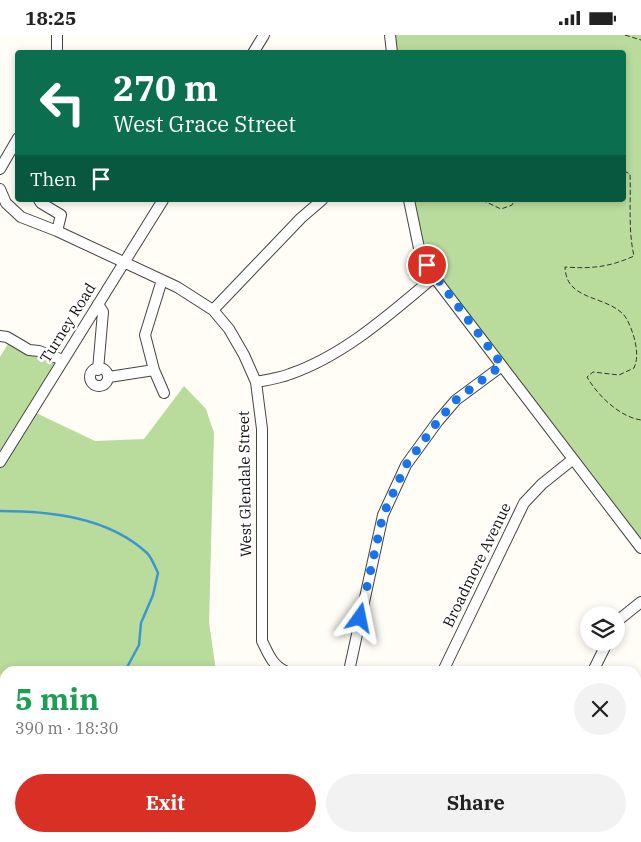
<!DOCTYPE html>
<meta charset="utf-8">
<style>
body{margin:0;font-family:"IBM Plex Serif",serif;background:#f2f2f2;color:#222;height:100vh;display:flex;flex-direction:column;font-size:19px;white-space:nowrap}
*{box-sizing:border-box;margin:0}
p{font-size:16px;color:#767676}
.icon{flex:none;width:28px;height:28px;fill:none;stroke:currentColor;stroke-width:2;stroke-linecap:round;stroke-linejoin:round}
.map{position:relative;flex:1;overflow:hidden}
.panel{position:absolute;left:0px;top:631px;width:641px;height:176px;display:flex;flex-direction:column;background:#fff;border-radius:15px 15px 0 0;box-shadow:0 2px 8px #0003}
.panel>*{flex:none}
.hud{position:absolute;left:15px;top:15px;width:611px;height:152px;border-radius:5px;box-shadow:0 2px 8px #0003;background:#0b6e4f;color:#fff;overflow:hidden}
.tools{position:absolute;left:580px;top:571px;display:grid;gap:10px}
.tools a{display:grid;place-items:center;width:45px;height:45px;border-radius:50%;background:#fff;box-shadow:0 2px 8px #0003;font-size:25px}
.pin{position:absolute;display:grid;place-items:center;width:42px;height:42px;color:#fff;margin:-21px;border:2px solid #fff;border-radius:50%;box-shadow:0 1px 5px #0007}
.me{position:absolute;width:55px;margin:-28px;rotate:12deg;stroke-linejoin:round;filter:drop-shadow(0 0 4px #0008)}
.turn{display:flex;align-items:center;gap:18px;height:105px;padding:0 15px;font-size:22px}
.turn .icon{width:65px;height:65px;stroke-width:2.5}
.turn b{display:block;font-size:35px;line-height:42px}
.then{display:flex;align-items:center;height:48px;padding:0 15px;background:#0003;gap:10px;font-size:19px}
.round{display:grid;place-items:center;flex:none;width:52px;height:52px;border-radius:26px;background:#f2f2f2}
.headline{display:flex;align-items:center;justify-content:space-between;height:85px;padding:0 15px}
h1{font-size:30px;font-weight:700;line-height:38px;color:#1e9e55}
.cta{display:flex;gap:10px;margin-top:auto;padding:10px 15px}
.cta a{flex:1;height:58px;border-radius:30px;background:#d93025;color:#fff;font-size:20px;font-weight:700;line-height:58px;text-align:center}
.cta a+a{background:#f2f2f2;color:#222}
.status{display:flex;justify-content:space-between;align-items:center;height:35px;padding:0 25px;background:#fff;direction:ltr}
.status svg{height:14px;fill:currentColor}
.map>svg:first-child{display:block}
.forest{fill:#b9dc9c}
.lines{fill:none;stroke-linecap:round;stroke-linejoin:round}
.stream{stroke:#3f96cf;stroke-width:2.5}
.minor-casing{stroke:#444;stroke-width:12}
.path{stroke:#333;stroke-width:1;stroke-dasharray:5 2.5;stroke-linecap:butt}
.minor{stroke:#fff;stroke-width:10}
.route{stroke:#1a73e8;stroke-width:9;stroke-dasharray:0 16.2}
.labels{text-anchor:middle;stroke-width:5;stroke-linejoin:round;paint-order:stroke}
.street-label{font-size:15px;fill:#111;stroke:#fff}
</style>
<div class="status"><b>18:25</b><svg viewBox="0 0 49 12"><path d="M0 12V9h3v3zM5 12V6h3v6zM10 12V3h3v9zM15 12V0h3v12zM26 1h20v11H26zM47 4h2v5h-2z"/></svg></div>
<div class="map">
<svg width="641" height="807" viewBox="0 0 641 807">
<rect width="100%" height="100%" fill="#fffdf5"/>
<path class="forest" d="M392,0H641V513L420,218L409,165H624V18L393,17Z
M11,304L63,325L32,376L95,406L144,404L184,351L206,374L214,398L209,587L216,636H5V666L0,638V322Z
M458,802L460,807H30L29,803Z"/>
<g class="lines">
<path class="stream" d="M0,476C50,476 108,482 147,518C152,523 155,532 158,538L153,560L141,588L139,610L125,636
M253,802L257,807"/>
<g class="minor-casing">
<path id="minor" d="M390,0L392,18
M57,18V0
M253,18L264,0
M0,134L18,103
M0,154L6,168L21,182L57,196L177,252L213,275L229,294L244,320L256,347L262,394V606C268,618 272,630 285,636
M39,165L41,168L61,180L57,196
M409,165L420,218L434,242L641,513
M162,245L145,300L154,335L164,358
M98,269L103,277L98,335
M213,275L301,183L322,165
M0,301L7,302L29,315L39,316L63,325
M90 342a9 9 0 1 1 18 0a9 9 0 1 1-18 0Z
M109,342L154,335
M256,347C267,345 280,343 290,339C345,320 391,278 434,242
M0,427L163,165
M616,587L641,567
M349,636L383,480L406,430L438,386L456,365L502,331
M443,636L524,468L542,449L572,425
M593,636L607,608
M636,700L641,706
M519,807L520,802"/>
</g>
<path class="path" d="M625,0L641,5
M624,136L630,139C631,167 628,195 634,221C610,232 591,234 565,232C566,265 602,260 622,278C628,283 633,298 635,306C637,317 638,323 634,333L619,340L593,337L587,342C598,361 620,382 641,385
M482,165L501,174L512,170L515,165"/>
<use href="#minor" class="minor"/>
</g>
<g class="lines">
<path class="route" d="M360,583L383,480L406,430L438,386L456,365L502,330L427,230"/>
</g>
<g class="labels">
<g class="street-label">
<text transform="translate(68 288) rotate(-58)" y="5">Turney Road</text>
<text transform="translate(245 449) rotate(-91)" y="5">West Glendale Street</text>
<text transform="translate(477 530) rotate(-64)" y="5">Broadmore Avenue</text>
</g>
</g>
</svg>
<div class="tools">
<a><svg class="icon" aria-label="layers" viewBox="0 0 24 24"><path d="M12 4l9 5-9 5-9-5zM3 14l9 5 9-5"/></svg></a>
</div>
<div class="pin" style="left:427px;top:230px;background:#d93025"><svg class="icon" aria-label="arrive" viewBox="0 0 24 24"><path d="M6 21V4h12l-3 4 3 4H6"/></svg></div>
<svg class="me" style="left:360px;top:583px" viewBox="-20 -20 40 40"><path d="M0-17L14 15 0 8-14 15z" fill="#1a73e8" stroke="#fff" stroke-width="4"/></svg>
<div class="hud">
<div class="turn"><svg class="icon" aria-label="left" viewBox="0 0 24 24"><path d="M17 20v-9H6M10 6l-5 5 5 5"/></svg><div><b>270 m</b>West Grace Street</div></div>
<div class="then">Then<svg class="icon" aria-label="arrive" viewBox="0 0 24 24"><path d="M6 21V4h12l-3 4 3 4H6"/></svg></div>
</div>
<section class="panel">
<div class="headline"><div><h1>5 min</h1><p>390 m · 18:30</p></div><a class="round"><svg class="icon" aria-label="close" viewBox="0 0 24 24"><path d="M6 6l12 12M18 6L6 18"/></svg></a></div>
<div class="cta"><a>Exit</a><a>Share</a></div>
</section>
</div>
